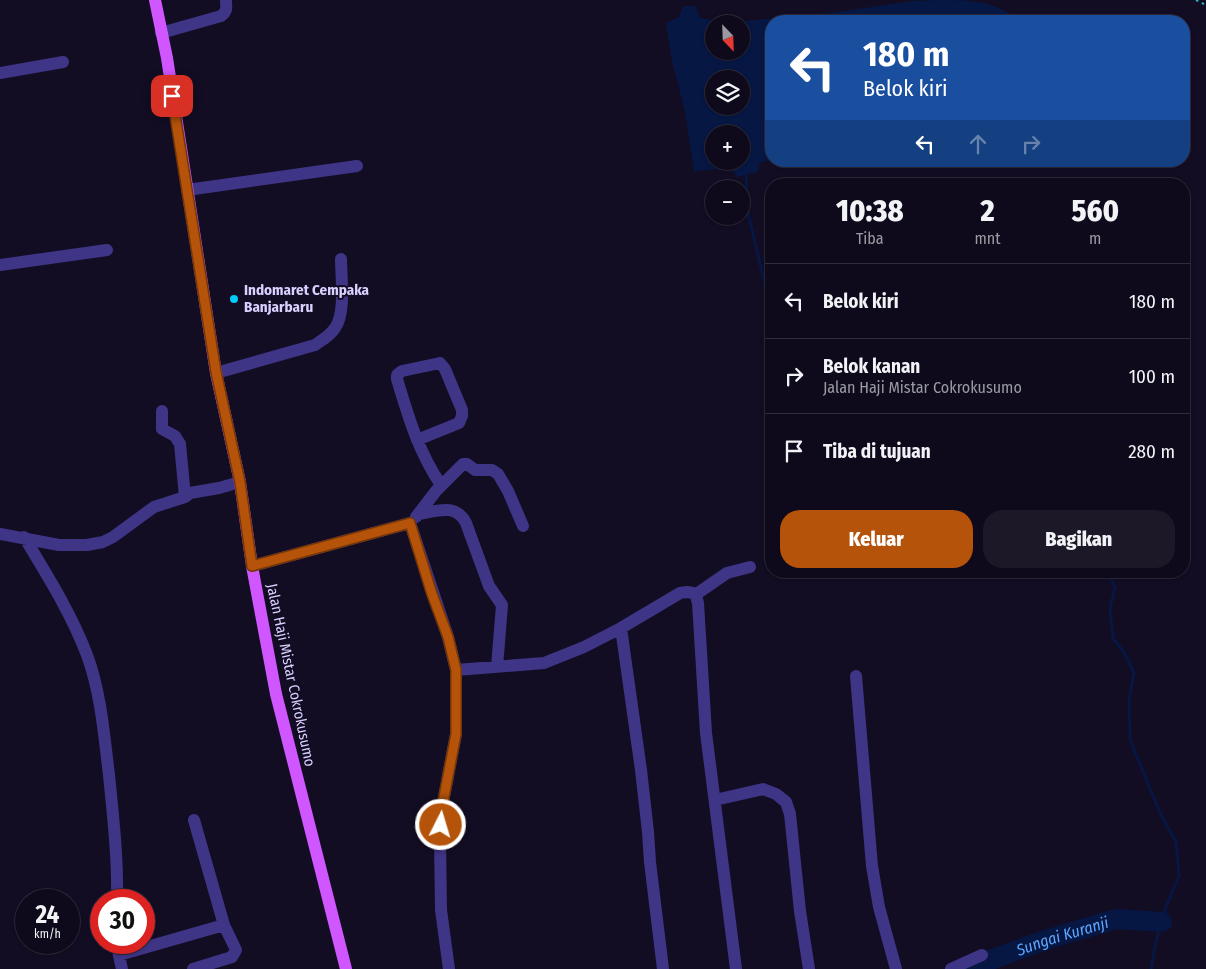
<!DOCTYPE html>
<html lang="id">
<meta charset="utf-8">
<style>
body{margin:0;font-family:"Fira Sans Condensed",sans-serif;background:#1c1828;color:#f1f3f6;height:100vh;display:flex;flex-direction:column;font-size:19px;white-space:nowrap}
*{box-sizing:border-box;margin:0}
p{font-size:16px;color:#9b9aa3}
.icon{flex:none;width:28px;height:28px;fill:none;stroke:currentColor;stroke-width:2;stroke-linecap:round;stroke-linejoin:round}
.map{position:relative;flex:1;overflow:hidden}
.drawer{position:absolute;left:765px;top:178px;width:425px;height:400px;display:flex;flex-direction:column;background:#0e0a1b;border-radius:20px;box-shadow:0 1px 4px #0004,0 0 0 1px #2e2b3a}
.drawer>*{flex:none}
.top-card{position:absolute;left:765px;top:15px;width:425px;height:152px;border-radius:20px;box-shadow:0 1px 4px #0004,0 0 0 1px #2e2b3a;background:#1a4fa0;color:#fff;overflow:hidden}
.needle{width:32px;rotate:157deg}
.controls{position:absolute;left:705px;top:15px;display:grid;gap:10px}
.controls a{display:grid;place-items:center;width:45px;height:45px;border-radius:50%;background:#0e0a1b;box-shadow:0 1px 4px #0004,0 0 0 1px #2e2b3a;font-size:25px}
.speed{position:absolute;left:15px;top:889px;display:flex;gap:10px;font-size:25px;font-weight:700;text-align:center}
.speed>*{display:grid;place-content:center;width:65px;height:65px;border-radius:50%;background:#0e0a1b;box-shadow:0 1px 4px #0004,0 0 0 1px #2e2b3a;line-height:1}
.speed small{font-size:12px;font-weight:400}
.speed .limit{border:8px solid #d22;background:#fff;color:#111}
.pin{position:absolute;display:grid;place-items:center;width:42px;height:42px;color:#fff;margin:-21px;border-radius:10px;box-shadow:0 2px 8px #0006}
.me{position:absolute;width:55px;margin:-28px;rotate:5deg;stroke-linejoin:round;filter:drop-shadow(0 0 4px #0008)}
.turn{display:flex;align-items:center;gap:18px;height:105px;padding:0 15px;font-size:22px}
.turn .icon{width:65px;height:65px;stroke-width:2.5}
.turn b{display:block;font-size:35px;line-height:42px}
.lanes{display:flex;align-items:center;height:48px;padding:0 15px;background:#0003;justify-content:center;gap:25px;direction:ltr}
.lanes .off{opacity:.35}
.eta{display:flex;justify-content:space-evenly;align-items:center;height:85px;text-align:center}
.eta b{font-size:30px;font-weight:800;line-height:35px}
.primary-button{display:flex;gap:10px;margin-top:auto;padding:10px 15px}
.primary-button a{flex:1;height:58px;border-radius:20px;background:#b45309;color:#fff;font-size:20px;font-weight:800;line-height:58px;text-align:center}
.primary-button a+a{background:#1c1828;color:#f1f3f6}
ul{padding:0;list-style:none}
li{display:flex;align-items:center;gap:15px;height:75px;padding:0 15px;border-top:1px solid #2e2b3a}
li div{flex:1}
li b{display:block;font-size:19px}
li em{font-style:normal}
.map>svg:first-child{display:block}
.water{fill:#061743;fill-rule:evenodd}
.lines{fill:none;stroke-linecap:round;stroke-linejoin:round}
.stream{stroke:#061743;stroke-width:3}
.river{stroke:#061743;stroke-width:20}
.path{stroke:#27b8bc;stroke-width:2;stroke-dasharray:2.5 4;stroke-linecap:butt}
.minor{stroke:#3f3586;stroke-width:12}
.major{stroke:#d057ff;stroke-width:12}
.route-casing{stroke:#753606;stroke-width:12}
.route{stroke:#b45309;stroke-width:9}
.poi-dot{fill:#00cbfb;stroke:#130d24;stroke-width:2}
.labels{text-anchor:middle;stroke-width:4;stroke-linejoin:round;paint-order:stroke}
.poi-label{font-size:15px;font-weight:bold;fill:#dad0ff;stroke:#130d24;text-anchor:start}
.street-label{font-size:15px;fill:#dad0ff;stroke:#130d24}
.water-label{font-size:16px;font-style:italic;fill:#5ea6ff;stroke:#130d24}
</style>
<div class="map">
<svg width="1206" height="969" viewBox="0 0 1206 969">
<rect width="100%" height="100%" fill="#130d24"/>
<path class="water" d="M938,0C970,0 995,0 1019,21H771V160L760,162L758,172L737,177L731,168L694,171L685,112L672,61L666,23L679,17L683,6H696L700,18L725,23L830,13L913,1ZM714,24H741V51H714ZM714,79H741V106H714ZM714,134H741V161H714Z"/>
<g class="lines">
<path class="stream" d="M746,175L748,213L771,310
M1108,571L1115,587L1110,609L1113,638L1125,654L1134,673L1129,700L1130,740L1161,815L1176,842L1179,876L1166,907L1156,941L1151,969"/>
<path class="river" id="s1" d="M966,969L1045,940L1116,919L1162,922"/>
<path class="path" d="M1196,0L1206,5"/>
<path class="minor" d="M161,33L221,16C228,11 226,7 226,0
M0,73L63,62
M187,190L357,166
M0,265L107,250
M216,373L315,345C322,340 330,336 335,328C346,313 341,277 341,259
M162,411V429L175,436L180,444L185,497
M417,440L459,423L462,416V410L445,369L440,363L402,371L397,375V379C408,416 419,453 441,485
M419,514C437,511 456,503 466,523L489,586L502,605L497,667
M416,517L436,491L463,464H467L475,470H492L498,474L508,491L523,526
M0,534L59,545H87L103,542L113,537L154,507L185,497L190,493L219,488L240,482
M24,537C47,575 71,613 87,655C101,693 104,735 109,775C113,816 118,858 117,900
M252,566L410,523L448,637L456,670V734L444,797L440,838L441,910L449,969
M695,595L727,573L750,567
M621,628L641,770L648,832L650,862L663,969
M456,670L544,663L584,647L621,628L680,593L687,592L693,593L696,596L698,603L706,733L736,969
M856,676L872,866L879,907L896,969
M715,800L763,789L776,794L786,802L790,814L800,911L809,969
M116,942L122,969
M119,955L224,925
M193,969L232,957L236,950L224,925L194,820
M951,969L982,955"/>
<path class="major" d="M155,0L167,58L216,373L240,482L252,566L276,694L346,969"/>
</g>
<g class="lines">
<g class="route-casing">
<path id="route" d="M172,96L216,372L240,482L252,566L410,523L432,594L448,637L456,670V734L444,797L441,825"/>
</g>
<use href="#route" class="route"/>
</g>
<circle class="poi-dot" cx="234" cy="299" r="5"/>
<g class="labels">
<g class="poi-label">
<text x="244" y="295">Indomaret Cempaka<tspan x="244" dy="17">Banjarbaru</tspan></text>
</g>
<g class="street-label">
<text transform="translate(291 675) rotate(78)" y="5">Jalan Haji Mistar Cokrokusumo</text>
</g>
<g class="water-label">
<text dy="6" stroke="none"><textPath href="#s1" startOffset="102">Sungai Kuranji</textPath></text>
</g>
</g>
</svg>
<div class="controls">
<a><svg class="needle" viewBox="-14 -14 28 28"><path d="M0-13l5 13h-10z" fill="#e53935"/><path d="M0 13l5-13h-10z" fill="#9b9aa3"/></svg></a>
<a><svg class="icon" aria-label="layers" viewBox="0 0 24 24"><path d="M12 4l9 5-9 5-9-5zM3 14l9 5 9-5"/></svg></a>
<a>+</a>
<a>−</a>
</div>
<div class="speed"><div>24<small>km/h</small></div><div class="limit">30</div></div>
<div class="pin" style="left:172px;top:96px;background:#d93025"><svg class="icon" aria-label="arrive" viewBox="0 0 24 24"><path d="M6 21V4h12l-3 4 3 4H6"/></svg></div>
<svg class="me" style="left:441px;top:825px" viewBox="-20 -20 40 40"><circle r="17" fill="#b45309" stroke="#fff" stroke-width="3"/><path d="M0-11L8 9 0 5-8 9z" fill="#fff"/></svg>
<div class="top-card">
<div class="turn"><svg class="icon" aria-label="left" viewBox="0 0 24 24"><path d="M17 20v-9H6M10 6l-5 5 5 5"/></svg><div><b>180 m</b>Belok kiri</div></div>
<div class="lanes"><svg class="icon" aria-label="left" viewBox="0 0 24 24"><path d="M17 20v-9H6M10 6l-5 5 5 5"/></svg><svg class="icon off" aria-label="ahead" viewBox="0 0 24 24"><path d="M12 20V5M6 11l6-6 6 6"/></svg><svg class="icon off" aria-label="right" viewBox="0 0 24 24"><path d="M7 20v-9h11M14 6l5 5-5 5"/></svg></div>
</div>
<section class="drawer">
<div class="eta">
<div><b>10:38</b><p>Tiba</p></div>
<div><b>2</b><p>mnt</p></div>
<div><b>560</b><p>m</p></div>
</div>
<ul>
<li><svg class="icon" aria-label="left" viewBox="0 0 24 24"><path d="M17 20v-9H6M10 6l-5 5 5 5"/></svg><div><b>Belok kiri</b></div><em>180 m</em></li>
<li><svg class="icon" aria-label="right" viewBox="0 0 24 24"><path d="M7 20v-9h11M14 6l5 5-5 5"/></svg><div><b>Belok kanan</b><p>Jalan Haji Mistar Cokrokusumo</p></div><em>100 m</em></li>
<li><svg class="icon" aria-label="arrive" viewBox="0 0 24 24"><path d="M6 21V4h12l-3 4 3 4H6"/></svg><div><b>Tiba di tujuan</b></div><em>280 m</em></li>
</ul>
<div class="primary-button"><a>Keluar</a><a>Bagikan</a></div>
</section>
</div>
